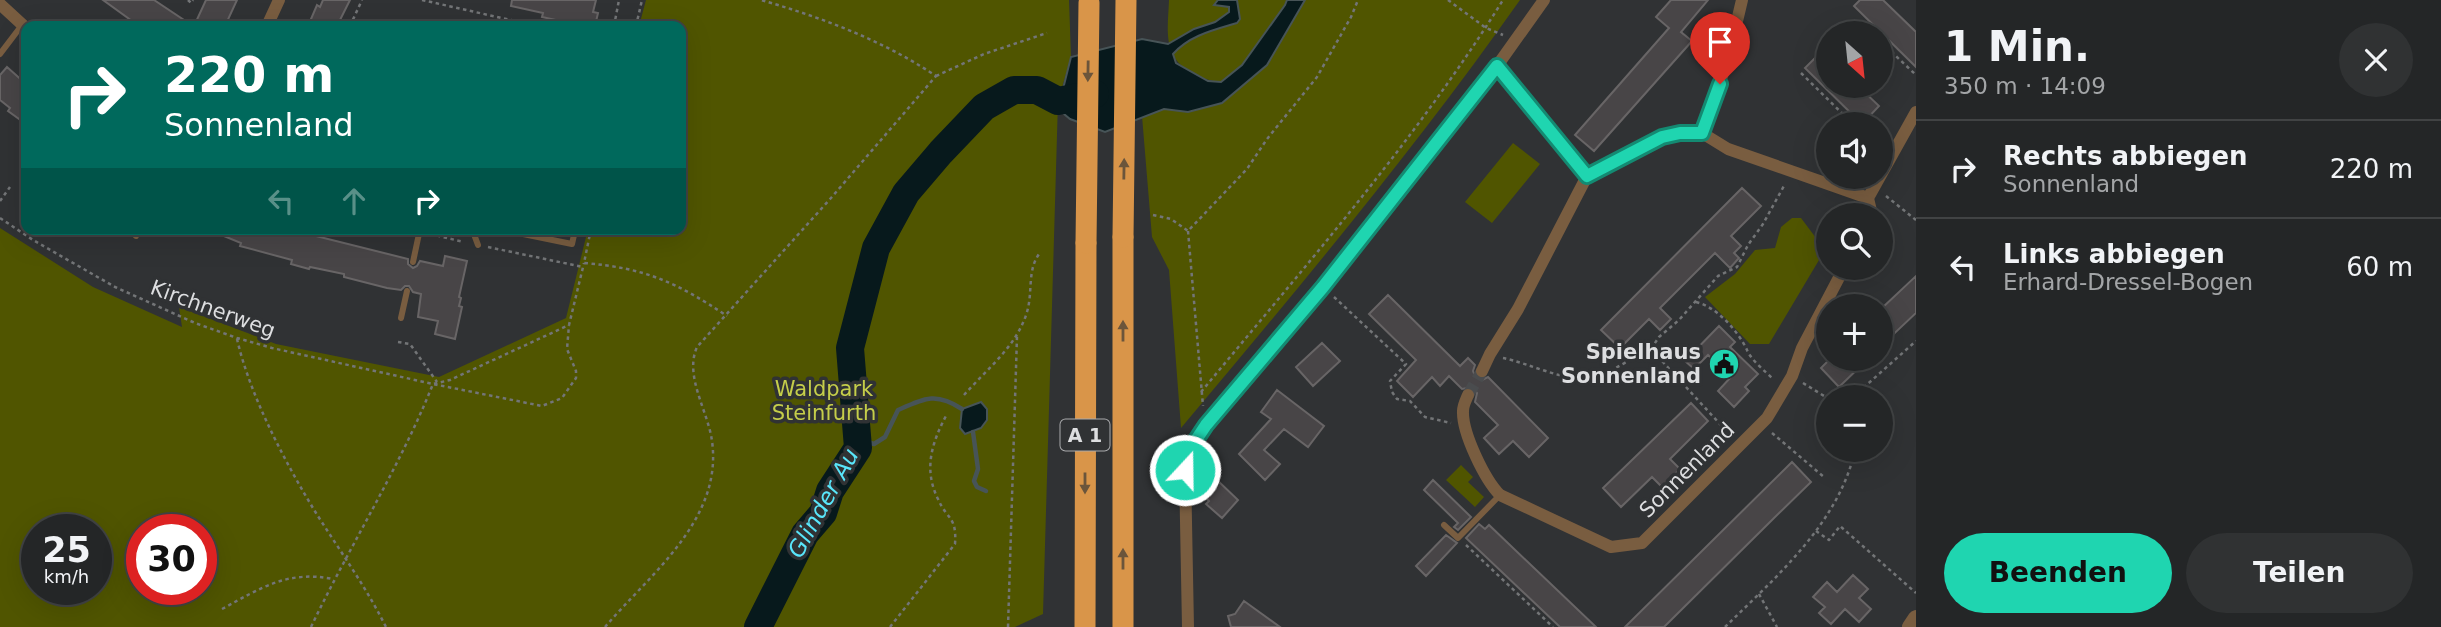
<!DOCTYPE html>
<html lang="de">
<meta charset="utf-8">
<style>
body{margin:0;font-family:"DejaVu Sans",sans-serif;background:#303233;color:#f1f3f6;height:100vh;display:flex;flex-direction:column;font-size:26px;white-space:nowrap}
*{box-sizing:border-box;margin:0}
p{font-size:23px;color:#a3a5a7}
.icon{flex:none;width:38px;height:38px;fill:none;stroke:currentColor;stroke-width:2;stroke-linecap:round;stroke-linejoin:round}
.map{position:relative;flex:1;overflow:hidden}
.details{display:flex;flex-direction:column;background:#242627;width:525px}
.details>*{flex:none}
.guide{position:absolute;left:21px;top:21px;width:665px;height:214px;border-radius:14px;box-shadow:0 7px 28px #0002,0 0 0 2px #414344;background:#00695c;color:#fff;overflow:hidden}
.needle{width:46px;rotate:153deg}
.buttons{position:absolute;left:1816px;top:21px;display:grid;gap:14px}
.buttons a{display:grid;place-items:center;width:77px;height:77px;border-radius:50%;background:#242627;box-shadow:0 7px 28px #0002,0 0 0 2px #414344;font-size:35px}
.speed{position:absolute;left:21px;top:514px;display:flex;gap:14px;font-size:35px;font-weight:700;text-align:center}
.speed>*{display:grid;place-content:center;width:91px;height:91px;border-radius:50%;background:#242627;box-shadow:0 7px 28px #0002,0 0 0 2px #414344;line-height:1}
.speed small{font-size:18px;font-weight:400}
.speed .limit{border:10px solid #d22;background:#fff;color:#111}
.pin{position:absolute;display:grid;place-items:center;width:60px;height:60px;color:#fff;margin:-72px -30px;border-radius:50% 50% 50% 0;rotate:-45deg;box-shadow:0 0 7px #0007}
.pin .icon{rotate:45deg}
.me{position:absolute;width:77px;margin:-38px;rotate:21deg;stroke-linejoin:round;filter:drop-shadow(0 0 5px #0008)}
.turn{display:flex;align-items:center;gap:24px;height:147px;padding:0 28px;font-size:32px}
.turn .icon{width:91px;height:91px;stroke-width:2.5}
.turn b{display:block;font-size:49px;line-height:60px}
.lanes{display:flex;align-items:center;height:66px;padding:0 28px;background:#0003;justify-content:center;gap:35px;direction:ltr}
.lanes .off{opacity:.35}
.round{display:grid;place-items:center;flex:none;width:74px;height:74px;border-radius:37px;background:#303233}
.overview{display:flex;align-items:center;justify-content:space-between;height:119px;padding:0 28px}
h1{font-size:42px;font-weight:600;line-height:52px}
.button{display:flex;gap:14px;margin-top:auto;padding:14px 28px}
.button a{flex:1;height:80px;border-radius:42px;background:#1fd5b0;color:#111;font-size:28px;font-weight:600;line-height:80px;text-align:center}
.button a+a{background:#303233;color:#f1f3f6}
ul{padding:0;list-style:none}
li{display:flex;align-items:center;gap:21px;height:98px;padding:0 28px;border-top:2px solid #414344}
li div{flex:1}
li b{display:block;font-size:26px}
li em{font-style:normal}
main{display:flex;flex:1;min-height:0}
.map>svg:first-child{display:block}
.green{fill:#505500;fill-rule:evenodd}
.water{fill:#07191c;stroke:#475457;stroke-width:2}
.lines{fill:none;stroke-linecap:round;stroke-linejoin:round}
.stream{stroke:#475457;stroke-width:4.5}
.river{stroke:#07191c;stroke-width:28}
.building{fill:#484547;stroke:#686566;stroke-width:2}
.minor-tunnel{stroke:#4a4c4e;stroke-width:12;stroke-dasharray:12 6;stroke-linecap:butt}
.path{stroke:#737577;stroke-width:2.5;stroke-dasharray:3.5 3.5;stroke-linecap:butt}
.service{stroke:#795d40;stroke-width:6}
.minor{stroke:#795d40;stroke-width:12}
.tertiary{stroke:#795d40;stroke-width:16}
.motorway{stroke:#d99549;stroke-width:21}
.motorway-bridge{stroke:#d99549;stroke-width:21}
.oneway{fill:#6b553b}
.route-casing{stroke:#148a72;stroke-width:18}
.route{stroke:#1fd5b0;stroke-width:12}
.labels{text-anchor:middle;stroke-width:7;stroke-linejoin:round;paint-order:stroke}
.shield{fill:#303234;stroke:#a9aaac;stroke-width:2}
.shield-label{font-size:19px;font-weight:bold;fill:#dddee0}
.street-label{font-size:21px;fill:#dddee0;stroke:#303234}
.poi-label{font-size:21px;font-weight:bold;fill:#dddee0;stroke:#303234;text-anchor:end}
.park-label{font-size:21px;fill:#c5ce4a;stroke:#303234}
.water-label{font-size:23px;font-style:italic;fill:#59e6fb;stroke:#303234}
</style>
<main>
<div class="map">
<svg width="1916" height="627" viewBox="0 0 1916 627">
<rect width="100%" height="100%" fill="#303234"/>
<path class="green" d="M646,0H1069L1071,57L1058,101L1043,614L1015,627H0V228L93,287L182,327L179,307L276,344L439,377L566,318L588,229H681V26H639ZM37,530H96V590H37ZM142,530H201V590H142Z
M1169,0H1218L1214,4L1230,7L1229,12L1215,22L1194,29L1181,45L1198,35L1237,23L1240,19L1237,0H1287L1285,5L1242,65L1221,82C1208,81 1201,77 1189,71C1162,55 1168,28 1169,0Z
M1305,0H1520C1415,149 1298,289 1181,428L1169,270L1152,237L1142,116L1164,109L1188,112L1267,65Z
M1513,143L1540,164L1492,223L1465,202Z
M1792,218H1801L1825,250L1769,344H1750L1705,297L1735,274L1755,250L1775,248L1781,227Z
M1461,465L1473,477L1468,482L1484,497L1475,507L1446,480Z"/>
<path class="water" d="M1218,0H1237L1240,19L1237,23C1214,30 1190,35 1173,54L1176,63L1208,81L1221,82L1242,65L1285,5L1287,0H1305L1267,65L1222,103L1188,112L1164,109L1105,132L1070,119L1058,109L1071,57L1142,39L1168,44L1194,29L1215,22L1229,12V7L1214,5Z
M981,402L987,409V420L981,428L965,434L960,428L962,409Z"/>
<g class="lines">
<path class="stream" d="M973,432L978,469L974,481L977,487L986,491
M856,434L864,441L874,444L885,437L898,410C925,398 936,392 962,409"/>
<path class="river" d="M758,627L805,534L823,513L830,491L858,448L850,348L876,248L906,193L941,152L984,107L1014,90H1037L1058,101L1095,94"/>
</g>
<path class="building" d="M103,0H154L193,26H139Z
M206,0H237L225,26H194Z
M323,0H350L337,26H308L317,5L320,7Z
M512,0H596L593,12L598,13L595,26H573L574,24L542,17L543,13L511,6Z
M1671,0H1708L1681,32L1692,41L1594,151L1575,135L1669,28L1656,17Z
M1860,0H1883L1916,32V67L1854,6Z
M1822,51L1829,57V86H1858L1879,106L1862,124L1805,68Z
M7,67L26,84V124L8,111L10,108L0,100V75Z
M1742,188L1761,206L1731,236L1741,246L1734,253L1739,258L1730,268L1715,253L1660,308L1671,319L1660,330L1649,319L1620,348L1601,330Z
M207,229H288L408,259V264L413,268L417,266L420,261L443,266L445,256L467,261L459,297L461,298L459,306L462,307L455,339L435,334L438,321L418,317L421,294L413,292L409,286H405L401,290L387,288L344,277V274L310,267L309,269L291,264L292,260L240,246L241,243Z
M1916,276V313L1881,346V309Z
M1388,295L1460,366L1468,358L1475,365L1473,371L1475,376L1482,380L1488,377L1548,438L1529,457L1513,441L1499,454L1484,438L1498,425L1475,402L1477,393L1472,387L1462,389L1449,376L1440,386L1432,377L1413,397L1397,381L1416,360L1369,314Z
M1719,326L1735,342L1730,347L1758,374L1745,387L1749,391L1734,407L1718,391L1731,377L1708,355L1694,369L1685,361Z
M1322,343L1340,361L1313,386L1296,367Z
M1830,359H1868L1839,387L1821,368Z
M1277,390L1324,426L1308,447L1284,429L1264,450L1280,464L1265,480L1239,454L1271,419L1261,412Z
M1691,403L1708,421L1670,459L1680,469L1662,487L1652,477L1621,507L1603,488Z
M1792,462L1811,482L1771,521L1664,627H1625Z
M1216,479L1238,500L1222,518L1206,504L1209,501L1202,494Z
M1433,480L1471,517L1458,530L1454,527L1458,523L1424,490Z
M1479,524L1485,529L1489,525L1596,627H1560L1466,538Z
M1446,535L1457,543L1426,576L1416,566Z
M1853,575L1868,589L1859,598L1871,609L1859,622L1845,609L1831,624L1819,613L1825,607L1813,597L1827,582L1837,592Z
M1244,601L1280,627H1231L1228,616L1235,614Z"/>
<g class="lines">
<path class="minor-tunnel" d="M1468,395L1482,371"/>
<path class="path" d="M188,0L191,3L193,0
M422,0L537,26
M1448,0L1486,28L1503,35
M350,26L362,0
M614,26L619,0
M636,26L642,0
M1864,26L1871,33
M1881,42L1916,75
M1801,73L1853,124
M936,76L984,54L1047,33
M1886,196L1916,220
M0,201L10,187
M1153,215L1171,219L1188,231L1247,169L1267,139L1317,77L1351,17L1358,0
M0,218L33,240L115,287L195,323L237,338L272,348L433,384L542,406L562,398L576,378V371L567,349L569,325
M591,229L584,263C645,268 676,282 727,316
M1188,231L1203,406
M430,234L464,242
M488,247L583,267
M1334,297L1406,364L1390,381L1392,392L1397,399L1410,401L1425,417L1451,423
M1696,302C1717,307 1738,331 1747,350C1751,360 1765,371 1773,379
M237,339C250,396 286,464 316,513C340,551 366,587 386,627
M398,342L410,344L437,382
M1651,349L1659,337L1679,320L1718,276L1737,267L1748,245L1763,224L1785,184
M1503,358C1528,363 1569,383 1593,379C1604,376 1637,355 1651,349L1731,436
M1803,383L1829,399
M1201,392C1306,265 1416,140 1503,0
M964,395C987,369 1017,346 1027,312C1033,292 1027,271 1039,254
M1853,397L1916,341
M1772,433L1824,477
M1816,531L1829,540L1840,526L1916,593
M1466,545L1553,627
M1759,594L1777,627
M222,609C261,588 287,570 333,579
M311,627C350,545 399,469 433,384L450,380L569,325L584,263
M605,627C650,574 723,520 712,441C708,411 684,376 697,347L831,198L936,76C882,40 823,18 761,0
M890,627L955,544C957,516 947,520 938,499C923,469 932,442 947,414
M1008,627L1017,336
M1725,627C1776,577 1839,523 1855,450"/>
<path class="service" d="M0,54L22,25
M472,229L478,245
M498,229L572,244L574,235
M136,236L139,229
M413,262L420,229
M401,318L407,291
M1444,525L1458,538L1500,495"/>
<path class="minor" d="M0,4L26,28
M267,26L279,0
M1702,133L1728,59L1742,0
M1587,176L1662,137L1680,133H1702L1728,149L1868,198
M1872,215L1868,198L1916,112
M1482,371L1490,354L1518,309L1587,176L1497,66
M1468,395C1466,400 1463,405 1463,411C1462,433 1485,480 1500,495L1611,547L1642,543L1767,418L1792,376L1802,348L1844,268
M1188,627L1185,469L1192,446L1206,425L1323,287L1497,66L1544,0"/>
<path class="tertiary" d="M1910,627L1916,618"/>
<path class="motorway" d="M1123,237V627
M1085,627L1086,243"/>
<path class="motorway-bridge" d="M1123,237L1126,0
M1086,243L1089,3"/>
</g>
<defs><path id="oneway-solid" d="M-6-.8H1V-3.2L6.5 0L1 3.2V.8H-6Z" transform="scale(1.75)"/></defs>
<g class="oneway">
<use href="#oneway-solid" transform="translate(1088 71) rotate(91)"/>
<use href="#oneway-solid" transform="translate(1124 169) rotate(-89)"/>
<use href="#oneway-solid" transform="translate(1123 331) rotate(-90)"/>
<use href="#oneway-solid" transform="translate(1085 483) rotate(90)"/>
<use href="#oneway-solid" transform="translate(1123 559) rotate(-90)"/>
</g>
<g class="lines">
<g class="route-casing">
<path id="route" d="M1185,470L1192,446L1206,425L1323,287L1497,66L1587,176L1662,137L1680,133H1702L1720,84"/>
</g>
<use href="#route" class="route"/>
</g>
<defs>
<g id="civic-disc" transform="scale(1.575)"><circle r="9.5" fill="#1fd5b0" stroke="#303234"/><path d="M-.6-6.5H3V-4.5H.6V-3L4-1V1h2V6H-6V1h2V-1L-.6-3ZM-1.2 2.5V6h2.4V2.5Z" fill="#111"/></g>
</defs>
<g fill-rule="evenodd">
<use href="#civic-disc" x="1724" y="364"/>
</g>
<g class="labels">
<rect class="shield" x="1060.5" y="419.5" width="49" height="31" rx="5"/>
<g class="shield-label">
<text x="1085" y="442">A 1</text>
</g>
<g class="street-label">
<text transform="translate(213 309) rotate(20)" y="7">Kirchnerweg</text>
<text transform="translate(1687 470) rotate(-45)" y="7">Sonnenland</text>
</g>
<g class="poi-label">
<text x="1701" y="359">Spielhaus<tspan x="1701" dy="24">Sonnenland</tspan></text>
</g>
<g class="park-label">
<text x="824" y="396">Waldpark<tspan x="824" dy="24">Steinfurth</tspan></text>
</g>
<g class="water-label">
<text transform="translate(823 503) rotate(-61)" y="8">Glinder Au</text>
</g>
</g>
</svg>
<div class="buttons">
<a><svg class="needle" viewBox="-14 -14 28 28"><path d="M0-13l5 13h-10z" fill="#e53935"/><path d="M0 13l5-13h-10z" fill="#a3a5a7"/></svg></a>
<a><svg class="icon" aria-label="sound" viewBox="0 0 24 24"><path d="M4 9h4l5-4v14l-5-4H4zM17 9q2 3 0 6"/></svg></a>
<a><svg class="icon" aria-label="search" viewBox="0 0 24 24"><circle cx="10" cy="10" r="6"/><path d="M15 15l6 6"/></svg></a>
<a>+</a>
<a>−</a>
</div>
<div class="speed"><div>25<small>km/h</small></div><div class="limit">30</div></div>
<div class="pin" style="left:1720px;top:84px;background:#d93025"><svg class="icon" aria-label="arrive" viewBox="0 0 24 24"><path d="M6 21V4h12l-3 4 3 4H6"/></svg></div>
<svg class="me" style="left:1185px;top:470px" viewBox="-20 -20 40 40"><circle r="17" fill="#1fd5b0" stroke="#fff" stroke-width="3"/><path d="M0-11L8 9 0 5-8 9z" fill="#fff"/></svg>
<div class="guide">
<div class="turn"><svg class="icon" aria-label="right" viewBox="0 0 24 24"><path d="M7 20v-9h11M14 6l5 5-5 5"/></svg><div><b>220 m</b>Sonnenland</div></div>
<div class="lanes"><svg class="icon off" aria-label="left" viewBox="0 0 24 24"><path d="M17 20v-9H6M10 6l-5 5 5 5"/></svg><svg class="icon off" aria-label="ahead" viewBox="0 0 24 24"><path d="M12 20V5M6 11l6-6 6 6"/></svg><svg class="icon" aria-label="right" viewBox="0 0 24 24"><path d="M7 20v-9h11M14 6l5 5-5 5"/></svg></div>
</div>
</div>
<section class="details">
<div class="overview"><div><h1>1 Min.</h1><p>350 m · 14:09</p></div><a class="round"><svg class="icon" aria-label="close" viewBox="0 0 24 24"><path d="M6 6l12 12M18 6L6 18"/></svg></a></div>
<ul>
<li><svg class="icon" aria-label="right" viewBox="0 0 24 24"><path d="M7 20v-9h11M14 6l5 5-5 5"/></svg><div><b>Rechts abbiegen</b><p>Sonnenland</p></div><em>220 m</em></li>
<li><svg class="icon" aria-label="left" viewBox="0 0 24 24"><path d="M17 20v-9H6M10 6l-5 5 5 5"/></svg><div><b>Links abbiegen</b><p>Erhard-Dressel-Bogen</p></div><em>60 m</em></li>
</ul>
<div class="button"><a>Beenden</a><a>Teilen</a></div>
</section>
</main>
